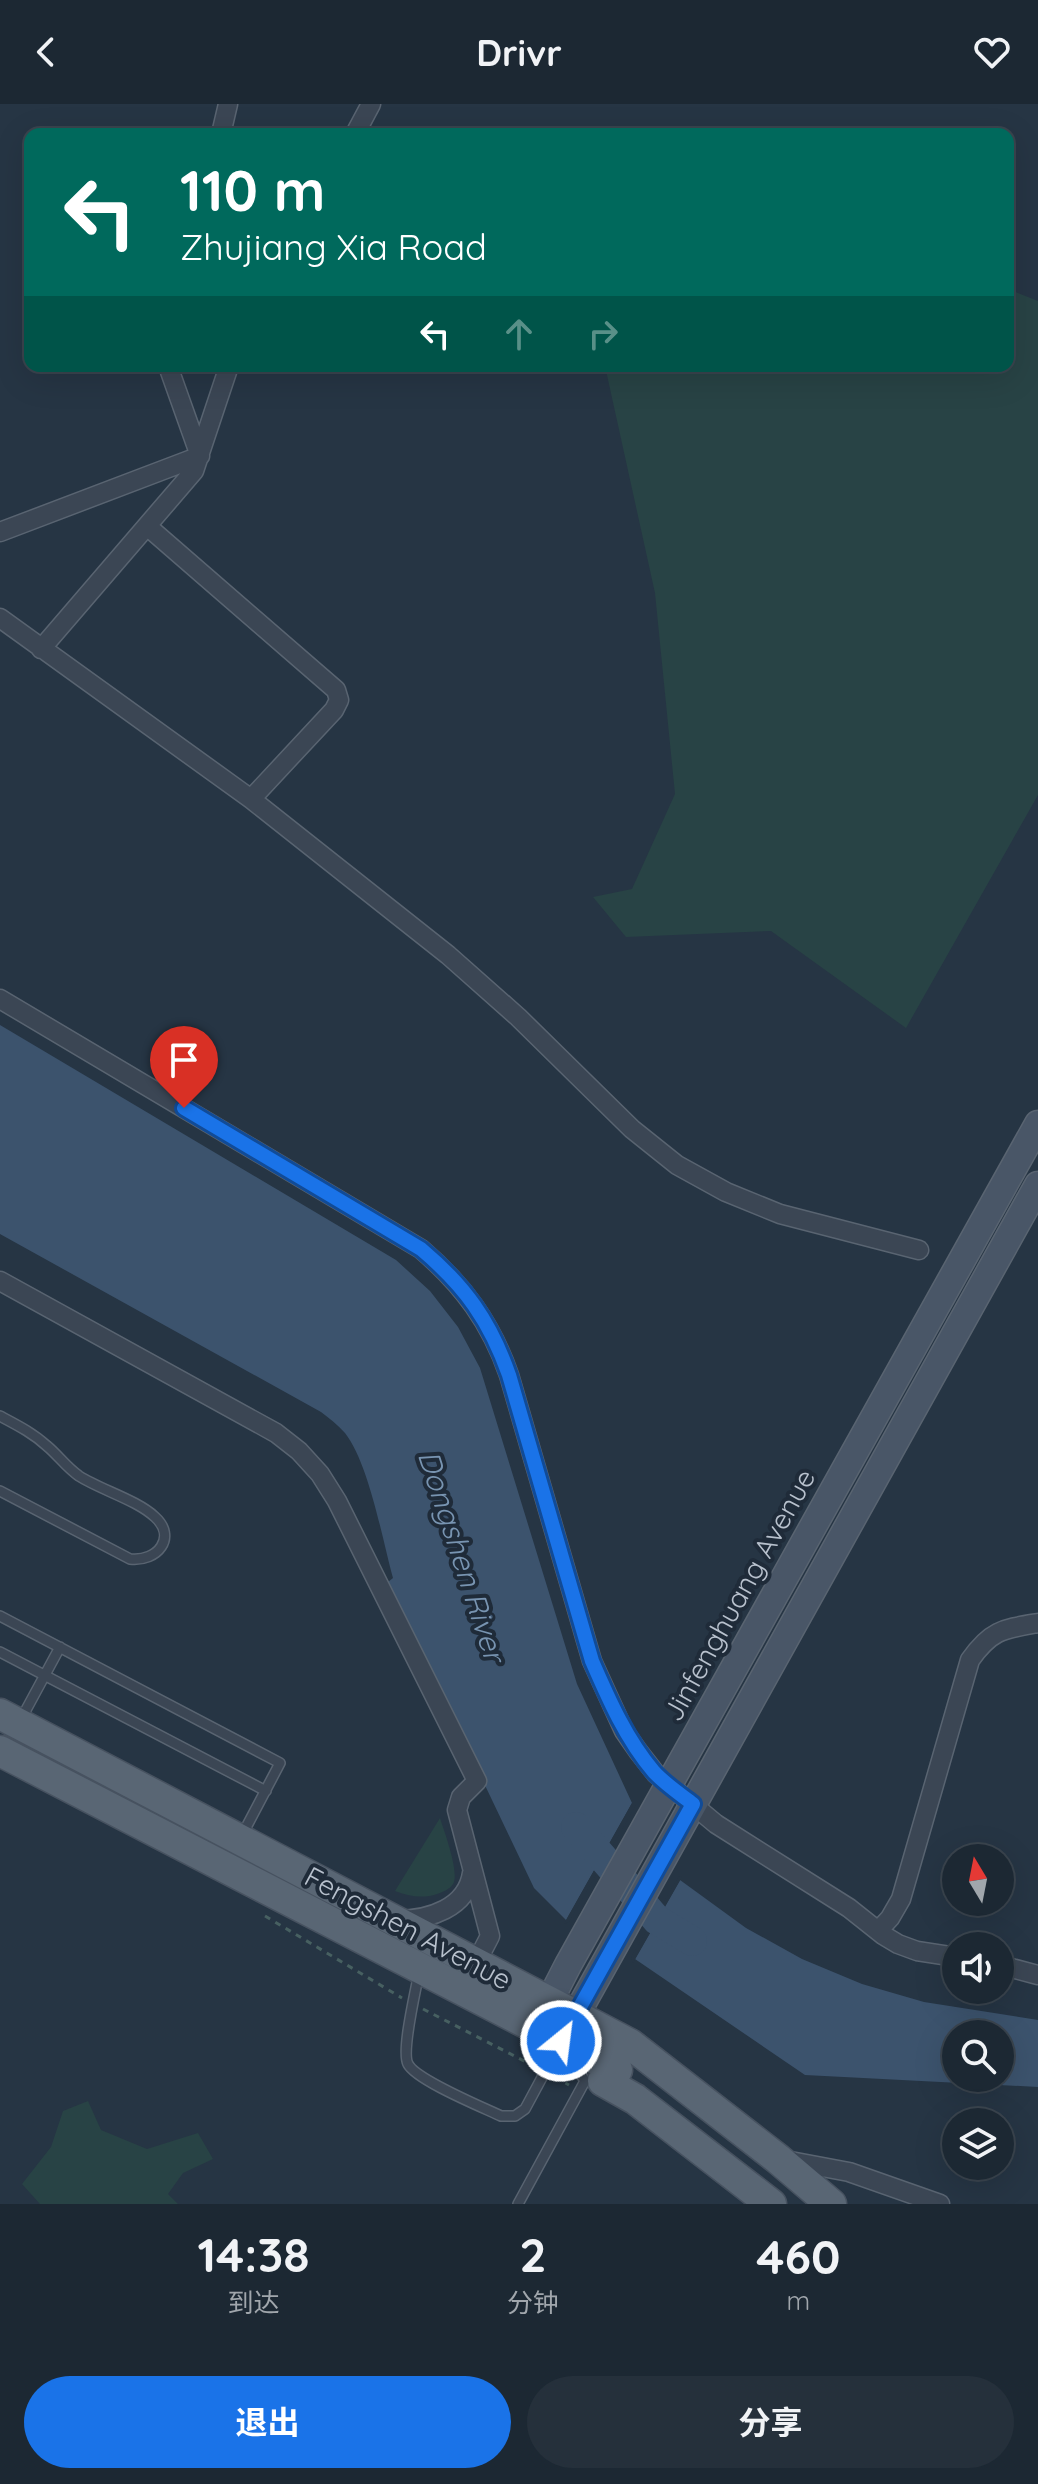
<!DOCTYPE html>
<html lang="zh">
<meta charset="utf-8">
<style>
body{margin:0;font-family:Quicksand,"Noto Sans SC",sans-serif;background:#25303b;color:#f1f3f6;height:100vh;display:flex;flex-direction:column;font-size:30px;white-space:nowrap}
*{box-sizing:border-box;margin:0}
p{font-size:26px;color:#a0a6ac}
.icon{flex:none;width:44px;height:44px;fill:none;stroke:currentColor;stroke-width:2;stroke-linecap:round;stroke-linejoin:round}
.map{position:relative;height:2100px;overflow:hidden}
.details{display:flex;flex-direction:column;background:#1c2833;flex:1}
.details>*{flex:none}
.banner{position:absolute;left:24px;top:24px;width:990px;height:244px;border-radius:16px;box-shadow:0 8px 32px #0002,0 0 0 2px #3a444e;background:#00695c;color:#fff;overflow:hidden}
.needle{width:52px;rotate:350deg}
.fabs{position:absolute;left:942px;top:1740px;display:grid;gap:16px}
.fabs a{display:grid;place-items:center;width:72px;height:72px;border-radius:50%;background:#1c2833;box-shadow:0 8px 32px #0002,0 0 0 2px #3a444e;font-size:40px}
.pin{position:absolute;display:grid;place-items:center;width:68px;height:68px;color:#fff;margin:-82px -34px;border-radius:50% 50% 50% 0;rotate:-45deg;box-shadow:0 0 8px #0007}
.pin .icon{rotate:45deg}
.me{position:absolute;width:88px;margin:-44px;rotate:29deg;stroke-linejoin:round;filter:drop-shadow(0 0 6px #0008)}
.turn{display:flex;align-items:center;gap:28px;height:168px;padding:0 24px;font-size:36px}
.turn .icon{width:104px;height:104px;stroke-width:2.5}
.turn b{display:block;font-size:56px;line-height:68px}
.lanes{display:flex;align-items:center;height:76px;padding:0 24px;background:#0003;justify-content:center;gap:40px;direction:ltr}
.lanes .off{opacity:.35}
.eta{display:flex;justify-content:space-evenly;align-items:center;height:136px;text-align:center}
.eta b{font-size:48px;font-weight:700;line-height:56px}
.cta{display:flex;gap:16px;margin-top:auto;padding:16px 24px}
.cta a{flex:1;height:92px;border-radius:48px;background:#1a73e8;color:#fff;font-size:32px;font-weight:700;line-height:92px;text-align:center}
.cta a+a{background:#25303b;color:#f1f3f6}
header{display:flex;justify-content:space-between;align-items:center;height:104px;padding:0 24px;background:#1c2833;font-size:36px;font-weight:700}
.map>svg:first-child{display:block}
.green{fill:#284345}
.water{fill:#3c536d;fill-rule:evenodd}
.pier{fill:#263544}
.lines{fill:none;stroke-linecap:round;stroke-linejoin:round}
.river{stroke:#3c536d;stroke-width:30}
.lane-casing{stroke:#596471;stroke-width:12}
.street-casing{stroke:#596471;stroke-width:21}
.secondary-casing{stroke:#596471;stroke-width:29}
.primary-casing{stroke:#475260;stroke-width:33}
.path{stroke:#476061;stroke-width:3;stroke-dasharray:6 6;stroke-linecap:butt}
.lane{stroke:#3b4654;stroke-width:9}
.street{stroke:#3b4654;stroke-width:18}
.secondary{stroke:#495667;stroke-width:26}
.primary{stroke:#596674;stroke-width:30}
.route-casing{stroke:#114b97;stroke-width:20}
.route{stroke:#1a73e8;stroke-width:14}
.labels{text-anchor:middle;stroke-width:8;stroke-linejoin:round;paint-order:stroke}
.street-label{font-size:28px;fill:#b8c1cd;stroke:#1f2b39}
.water-label{font-size:30px;font-style:italic;fill:#7894b1;stroke:#1f2b39}
</style>
<header><svg class="icon" aria-label="back" viewBox="0 0 24 24"><path d="M15 5l-7 7 7 7"/></svg>Drivr<svg class="icon" aria-label="heart" viewBox="0 0 24 24"><path d="M12 20l-8-8c-3-5 5-10 8-4 3-6 11-1 8 4z"/></svg></header>
<div class="map">
<svg width="1038" height="2100" viewBox="0 0 1038 2100">
<rect width="100%" height="100%" fill="#263544"/>
<path class="green" d="M1008,185L1038,197V691L906,924L771,827L626,833L593,793L632,785L675,690L655,489L605,262H1008Z
M440,1714C444,1727 460,1769 453,1780C450,1785 443,1788 437,1790C423,1795 408,1792 395,1787Z
M88,1997L101,2026L147,2045L198,2029L213,2055L183,2069L168,2090L178,2100H40L22,2080L51,2043L63,2007Z"/>
<path class="water" d="M0,921L396,1156L430,1187L458,1223L480,1264L577,1580L632,1699L566,1816L534,1784L388,1478L393,1474C382,1434 369,1360 345,1329C338,1321 329,1314 321,1308L0,1130Z
M680,1776L746,1824L802,1855L862,1880L924,1898L1038,1916V1983L805,1971L635,1855ZM956,1930H1000V1974H956Z"/>
<path class="pier" d="M632,1699L636,1701L569,1818L564,1820Z
M679,1772L682,1773L633,1859L631,1853Z"/>
<g class="lines">
<path class="river" d="M576,1723L657,1816L692,1837"/>
<g class="lane-casing">
<path id="lane" d="M0,1312C17,1321 33,1329 47,1342C58,1351 66,1363 79,1372C101,1386 137,1396 155,1413C177,1433 158,1458 130,1455L0,1387
M0,1512L280,1659L241,1733
M0,1548L266,1687
M20,1617L60,1543
M419,1868C416,1886 401,1947 408,1960C416,1976 482,2003 501,2012H515L525,2005L560,1940
M518,2100L585,1977L569,1951"/>
</g>
<g class="street-casing">
<path id="street" d="M221,30L228,0
M355,30L371,0
M147,422L336,586L339,596L334,606L251,695
M0,428L200,352L168,262
M0,514L251,695L448,851L518,913L632,1025L677,1061L726,1088L780,1110L919,1146
M41,545L194,367L229,262
M0,895L421,1145C463,1181 491,1219 509,1271L592,1557L624,1627L638,1647L656,1670L716,1720L849,1804L883,1831L898,1840L917,1847L956,1853
M0,1177L276,1329L299,1347L320,1370L337,1397L477,1677L461,1693L457,1706L490,1832L476,1859
M397,1816C429,1816 467,1804 472,1769
M878,1827L890,1814L901,1795L970,1556C991,1526 1003,1525 1038,1519
M1000,1861L1038,1871
M785,2056L849,2068L940,2100"/>
</g>
<g class="secondary-casing">
<path id="secondary" d="M555,1916L549,1898L568,1861L1038,1020
M567,1927L1038,1081"/>
</g>
<g class="primary-casing">
<path id="primary" d="M0,1610L630,1940L778,2055L831,2100
M0,1647L617,1966L603,1977L635,1995L771,2100"/>
</g>
<path class="path" d="M265,1812L402,1894
M423,1905L534,1962
M555,1973L569,1981"/>
<use href="#lane" class="lane"/>
<use href="#street" class="street"/>
<use href="#secondary" class="secondary"/>
<use href="#primary" class="primary"/>
</g>
<g class="lines">
<g class="route-casing">
<path id="route" d="M184,1004L421,1145C465,1182 490,1217 509,1271L592,1557C609,1596 626,1635 654,1668C665,1680 680,1690 693,1700L561,1937"/>
</g>
<use href="#route" class="route"/>
</g>
<g class="labels">
<g class="street-label">
<text transform="translate(739 1491) rotate(-61)" y="10">Jinfenghuang Avenue</text>
<text transform="translate(408 1824) rotate(28)" y="10">Fengshen Avenue</text>
</g>
<g class="water-label">
<text transform="translate(461 1452) rotate(72)" y="10">Dongshen River</text>
</g>
</g>
</svg>
<div class="fabs">
<a><svg class="needle" viewBox="-14 -14 28 28"><path d="M0-13l5 13h-10z" fill="#e53935"/><path d="M0 13l5-13h-10z" fill="#a0a6ac"/></svg></a>
<a><svg class="icon" aria-label="sound" viewBox="0 0 24 24"><path d="M4 9h4l5-4v14l-5-4H4zM17 9q2 3 0 6"/></svg></a>
<a><svg class="icon" aria-label="search" viewBox="0 0 24 24"><circle cx="10" cy="10" r="6"/><path d="M15 15l6 6"/></svg></a>
<a><svg class="icon" aria-label="layers" viewBox="0 0 24 24"><path d="M12 4l9 5-9 5-9-5zM3 14l9 5 9-5"/></svg></a>
</div>
<div class="pin" style="left:184px;top:1004px;background:#d93025"><svg class="icon" aria-label="arrive" viewBox="0 0 24 24"><path d="M6 21V4h12l-3 4 3 4H6"/></svg></div>
<svg class="me" style="left:561px;top:1937px" viewBox="-20 -20 40 40"><circle r="17" fill="#1a73e8" stroke="#fff" stroke-width="3"/><path d="M0-11L8 9 0 5-8 9z" fill="#fff"/></svg>
<div class="banner">
<div class="turn"><svg class="icon" aria-label="left" viewBox="0 0 24 24"><path d="M17 20v-9H6M10 6l-5 5 5 5"/></svg><div><b>110 m</b>Zhujiang Xia Road</div></div>
<div class="lanes"><svg class="icon" aria-label="left" viewBox="0 0 24 24"><path d="M17 20v-9H6M10 6l-5 5 5 5"/></svg><svg class="icon off" aria-label="ahead" viewBox="0 0 24 24"><path d="M12 20V5M6 11l6-6 6 6"/></svg><svg class="icon off" aria-label="right" viewBox="0 0 24 24"><path d="M7 20v-9h11M14 6l5 5-5 5"/></svg></div>
</div>
</div>
<section class="details">
<div class="eta">
<div><b>14:38</b><p>到达</p></div>
<div><b>2</b><p>分钟</p></div>
<div><b>460</b><p>m</p></div>
</div>
<div class="cta"><a>退出</a><a>分享</a></div>
</section>
